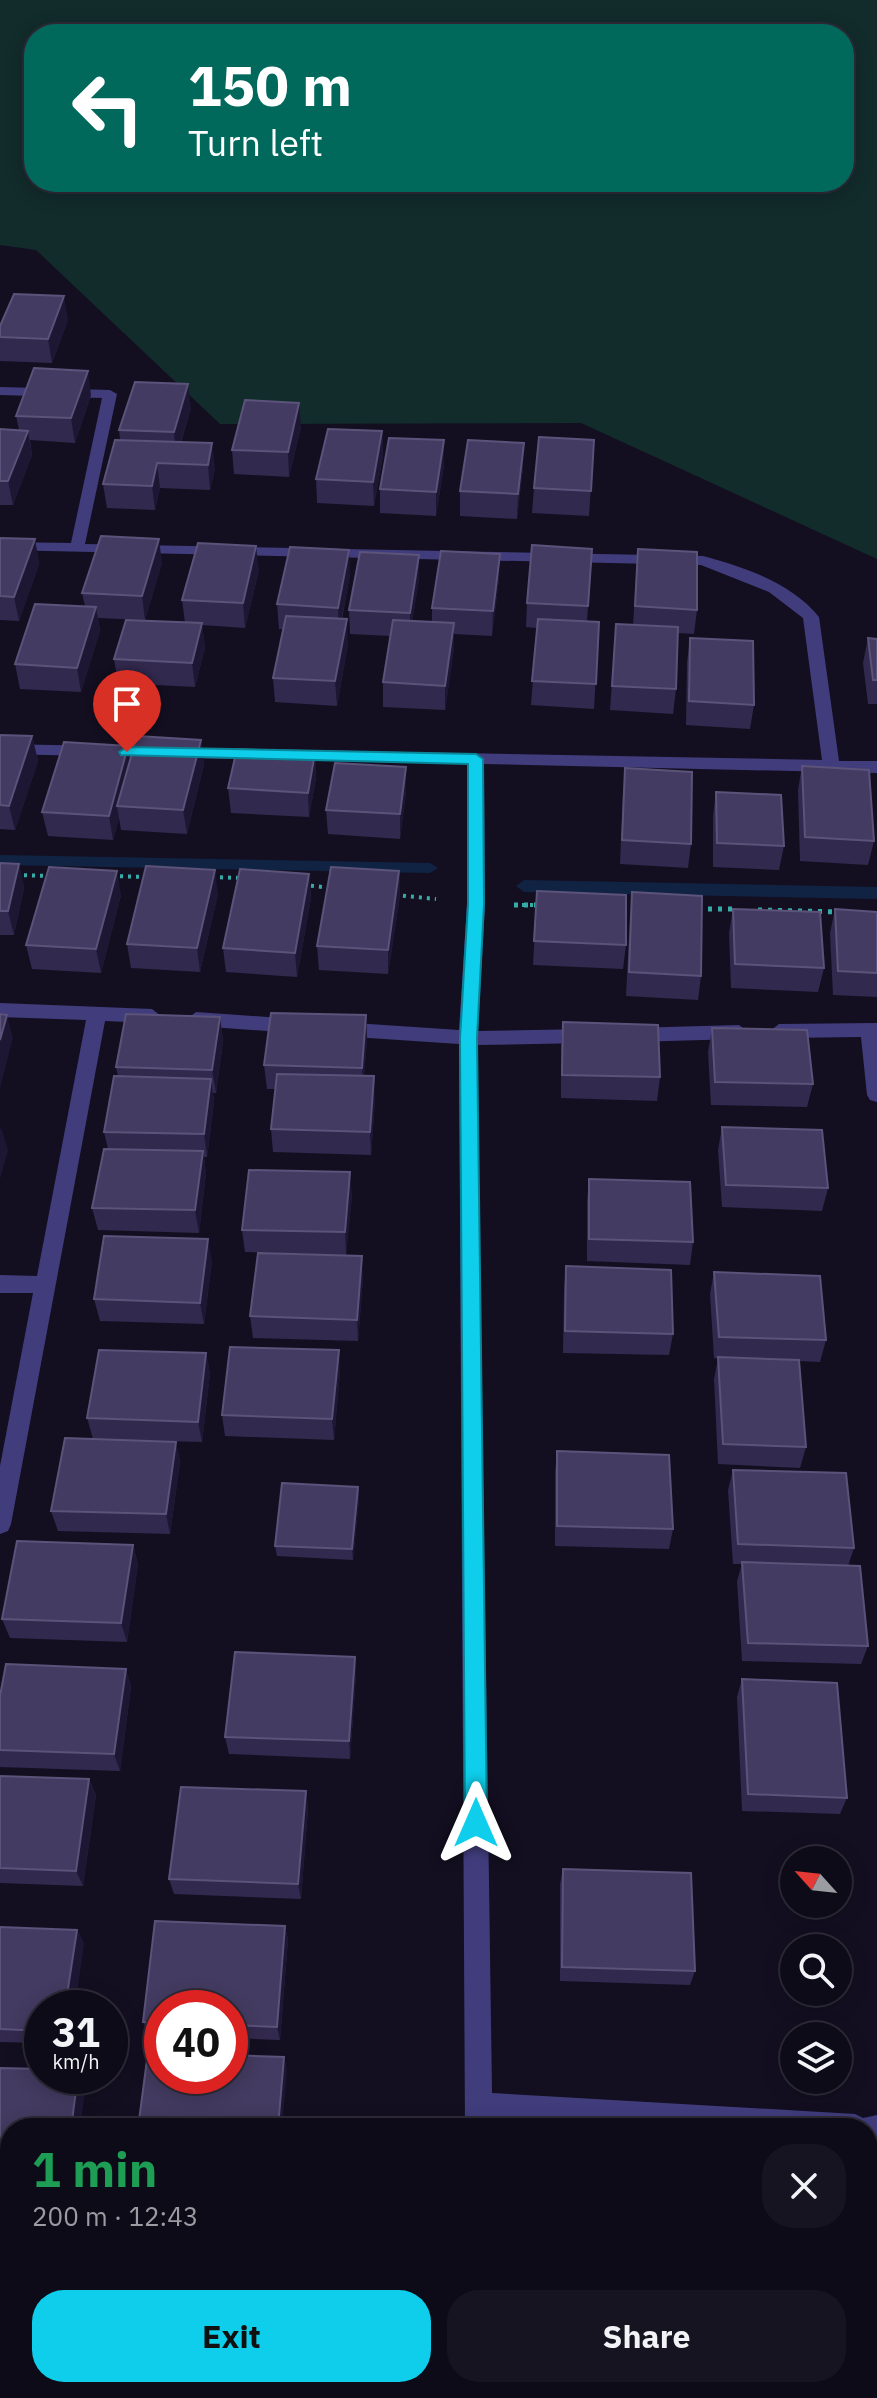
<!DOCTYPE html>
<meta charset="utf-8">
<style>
body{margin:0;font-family:"IBM Plex Sans",sans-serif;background:#171422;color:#f1f3f6;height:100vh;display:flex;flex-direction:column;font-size:30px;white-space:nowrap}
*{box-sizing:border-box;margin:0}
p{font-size:26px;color:#9b9ba2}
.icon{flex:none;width:44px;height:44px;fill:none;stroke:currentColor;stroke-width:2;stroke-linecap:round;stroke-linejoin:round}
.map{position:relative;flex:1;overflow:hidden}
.drawer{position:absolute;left:0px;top:2118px;width:878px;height:280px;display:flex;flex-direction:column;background:#0e0b19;border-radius:32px 32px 0 0;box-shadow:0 4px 20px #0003,0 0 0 2px #2e2b38}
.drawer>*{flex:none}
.guide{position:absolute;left:24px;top:24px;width:830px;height:168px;border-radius:32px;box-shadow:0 4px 20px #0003,0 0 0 2px #2e2b38;background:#00695c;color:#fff;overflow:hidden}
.needle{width:52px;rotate:297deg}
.tools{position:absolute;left:780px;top:1846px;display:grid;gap:16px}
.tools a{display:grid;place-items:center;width:72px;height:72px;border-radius:50%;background:#0e0b19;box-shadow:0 4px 20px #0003,0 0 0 2px #2e2b38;font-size:40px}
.speed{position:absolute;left:24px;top:1990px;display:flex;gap:16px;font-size:40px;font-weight:700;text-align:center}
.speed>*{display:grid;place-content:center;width:104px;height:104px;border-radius:50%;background:#0e0b19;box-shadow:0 4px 20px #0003,0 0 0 2px #2e2b38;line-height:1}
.speed small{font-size:20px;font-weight:400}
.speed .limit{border:12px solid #d22;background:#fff;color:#111}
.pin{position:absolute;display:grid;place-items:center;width:68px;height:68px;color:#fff;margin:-82px -34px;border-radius:50% 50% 50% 0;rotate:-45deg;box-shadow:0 0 8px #0007}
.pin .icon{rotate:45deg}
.me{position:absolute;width:88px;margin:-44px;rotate:0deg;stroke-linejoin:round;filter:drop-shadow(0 0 6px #0008)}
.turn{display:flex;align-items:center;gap:28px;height:168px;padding:0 32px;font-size:36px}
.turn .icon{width:104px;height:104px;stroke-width:2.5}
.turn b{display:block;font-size:56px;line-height:68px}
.round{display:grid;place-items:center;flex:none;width:84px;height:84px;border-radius:32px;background:#171422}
.overview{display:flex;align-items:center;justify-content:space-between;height:136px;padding:0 32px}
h1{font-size:48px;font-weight:700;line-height:60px;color:#1e9e55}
.button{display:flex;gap:16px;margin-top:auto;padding:16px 32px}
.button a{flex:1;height:92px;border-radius:32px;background:#0fceeb;color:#111;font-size:32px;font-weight:700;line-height:92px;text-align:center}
.button a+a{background:#171422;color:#f1f3f6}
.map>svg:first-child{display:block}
.green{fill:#122b2b;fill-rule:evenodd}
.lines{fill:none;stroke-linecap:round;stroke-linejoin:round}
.stream{fill:#112343;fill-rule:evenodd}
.path-far1{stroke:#36aca8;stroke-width:4;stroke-dasharray:3 5;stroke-linecap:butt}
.path{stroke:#36aca8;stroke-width:5;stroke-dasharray:4 6;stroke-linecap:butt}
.minor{fill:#413d7d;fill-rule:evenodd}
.wall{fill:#32294e}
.shaded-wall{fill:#1e1734}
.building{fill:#433b61;stroke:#5b5379;stroke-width:2}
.route{fill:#0fceeb;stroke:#0a8699;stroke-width:2}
</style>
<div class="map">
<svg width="877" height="2398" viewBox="0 0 877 2398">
<rect width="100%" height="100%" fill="#130f21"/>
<path class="green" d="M0,0H877V559L581,423L220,424L36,250L0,245ZM34,34H844V182H34Z"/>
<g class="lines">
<path class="stream" d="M0,855L430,863L438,868L430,873L0,865Z
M524,880L877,887V899L524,892L516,886Z"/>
<path class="path-far1" d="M16,875L50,876
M112,876L150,877
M212,877L241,878
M303,885L333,888
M395,895L436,899
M514,905H540"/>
<path class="path" d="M514,905H540
M698,909H736
M758,910L840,912"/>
<path class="minor" d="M0,387L110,390L117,394L85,544L703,556C744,567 792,583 819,617L839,761H877V773L484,764L485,904L478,1031L587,1029L596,1036L587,1043L477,1045L492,2093L855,2114L863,2118L877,2115V2143H868V2128H624L492,2120L493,2128H465L459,1044L339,1036L330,1029L339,1022L459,1030L467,904L468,764L0,754V744L822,760L803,618L769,592L701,565L0,550V542L71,543L102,398L0,395Z
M0,1003L152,1009L161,1016L152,1023L105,1021L11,1524L8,1531L0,1534V1466L33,1293H0V1275L37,1276L86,1020L0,1017Z
M196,1012L295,1019L304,1026L295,1033L196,1026L187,1019Z
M877,1023V1102L870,1100L867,1095L861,1037L779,1038L770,1031L779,1024Z
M739,1025L748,1032L739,1039L631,1042L622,1035L631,1028Z
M458,2388H488V2398H458Z"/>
</g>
<path class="wall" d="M68,320L52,363L0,361V326Z
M91,395L75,443L30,440L32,455L13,505H0V429L19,430L16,416Z
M191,408L181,442L215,468L210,490L160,488L155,510L107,508L103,484L120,440L119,430Z
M301,427L289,477L234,474L232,450Z
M382,431L383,455L374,506L317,503L316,479Z
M594,440L589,516L532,513L534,488Z
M444,465L436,516L380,513V489Z
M523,467L517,519L460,516V491Z
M0,538L35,539L39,564L19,621L0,620Z
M592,549L587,621L599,622L594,709L531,705L537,628L526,627L527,603Z
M638,549L697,610L694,634L678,633L676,689L673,714L610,710L616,624L633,625Z
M162,563L145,620L98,618L100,631L81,692L20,689L15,664L85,606L82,593Z
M259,570L245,628L202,625L205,648L195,687L118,683L114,659L185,623L182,600Z
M350,574L342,619L348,644L337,706L275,702L273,678L283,629H279L277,604Z
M499,578L492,636L454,634V648L445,710L383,707V682L390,636L350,634L349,610L419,579L412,621L432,622V608Z
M690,638L754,705L750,729L686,725L687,662Z
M868,638L877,639V704H868L863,663Z
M0,735L32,736L38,761L15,830L0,829Z
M201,740L204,764L187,834L121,830L119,818L113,840L48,836L42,812L130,759Z
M315,753L316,778L309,817L231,813L228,788Z
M802,766L874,841L868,865L800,861L798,790Z
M406,767V791L400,839L328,834L326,810Z
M625,768L691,844L688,868L620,864L623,793Z
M716,792L784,846L779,870L713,867V816Z
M0,863L19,864L24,888L14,935H0Z
M399,871L400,895L388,974L319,970L317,946Z
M309,874L311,898L297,977L226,972L223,948Z
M537,891L626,945L623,969L533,965Z
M632,892L701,976L698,1000L626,996L630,916Z
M218,894L200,972L131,968L127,944Z
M121,895L101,973L32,969L26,945Z
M733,909L824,968L818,992L731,988L729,933Z
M835,909L877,912V997L833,995L830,933Z
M366,1015L367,1039L364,1076L375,1099L371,1155L273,1152L271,1129L275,1089H267L264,1065Z
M220,1017L223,1041L216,1093H213L214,1102L207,1157H204L206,1174L199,1233L98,1230L92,1208L108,1149L104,1132L118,1076L116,1067Z
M563,1022L660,1077L657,1101L561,1098V1046Z
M712,1028L813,1084L807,1107L711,1105L708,1052Z
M722,1127L828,1188L822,1211L722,1207L718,1150Z
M589,1179L693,1242L690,1265L587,1261V1202Z
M352,1195L346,1255L245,1252L242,1230Z
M212,1261L204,1324L100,1321L94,1299Z
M566,1266L673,1334L669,1355L563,1353L564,1288Z
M714,1272L826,1340L820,1362L799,1361L806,1447L800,1468L718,1464L714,1379L718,1359L714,1358L710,1294Z
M363,1278L358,1341L253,1338L250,1316Z
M206,1353L210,1374L202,1442L93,1439L87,1418Z
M340,1371L334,1440L225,1436L222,1415Z
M176,1442L180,1462L170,1534L58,1531L51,1511Z
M557,1451L673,1529L669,1549L555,1546V1472Z
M733,1470L854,1548L848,1566L868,1646L861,1664L742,1661L737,1581L742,1564H733L728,1490Z
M358,1487L359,1498L353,1560L277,1556L275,1546Z
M133,1545L138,1564L127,1642L10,1638L2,1619Z
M355,1657L356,1675L350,1759L229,1754L225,1737Z
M126,1669L131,1687L120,1771L0,1767V1696Z
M742,1679L847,1798L840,1814L742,1811L737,1697Z
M0,1776L89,1779L96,1795L83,1886L0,1883Z
M306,1791L308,1808L301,1899L174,1894L169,1879Z
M563,1869L695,1971L690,1985L560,1981V1884Z
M155,1921L285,1926L288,1940L280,2040L230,2038V2008H162V2035H149L143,2022Z
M0,1927L77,1930L84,1944L42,2008V2043L0,2042Z
M0,2068L42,2076H82L86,2083L10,2128V2188H0Z
M0,2213H10V2342L0,2341Z"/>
<path class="shaded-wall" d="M64,296L68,320L52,363L48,339Z
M88,371L91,395L75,443L71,418Z
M188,384L191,408L176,456L174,432Z
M299,403L301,427L289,477L288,452Z
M28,431L32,455L13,505L8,481Z
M382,431L383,455L374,506L373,482Z
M444,440V465L436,516V492Z
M212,443L215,468L210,490L208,465Z
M524,443L523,467L517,519L518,494Z
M157,463L160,488L155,510L152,486Z
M35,539L39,564L19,621L14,597Z
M159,539L162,563L145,620L142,596Z
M256,546L259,570L245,628L243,603Z
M349,550L350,574L339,632L338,608Z
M500,554L499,578L492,636L493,611Z
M419,555V579L410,637V613Z
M96,607L100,631L81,692L77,668Z
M347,619L348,644L337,706L335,681Z
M202,623L205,648L195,687L192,663Z
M454,623V648L445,710V686Z
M32,736L38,761L15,830L9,806Z
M201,740L204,764L187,834L183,810Z
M128,746L132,770L117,806L119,818L113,840L109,816Z
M315,753L316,778L309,817L308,793Z
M406,767V791L400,839V814Z
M19,864L24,888L14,935L8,911Z
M215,870L218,894L200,972L197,948Z
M117,871L121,895L101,973L96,949Z
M399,871L400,895L388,974V950Z
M309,874L311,898L297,977L295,953Z
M7,1015L13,1038L0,1088V1040Z
M366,1015L367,1039L363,1091L362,1068Z
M220,1017L223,1041L216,1093L212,1070Z
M374,1076L375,1099L371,1155L370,1132Z
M211,1079L214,1102L207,1157L204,1134Z
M1,1127L8,1150L0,1179V1131Z
M203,1151L206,1174L199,1233L195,1210Z
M350,1172L352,1195L346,1255L345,1232Z
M208,1239L212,1261L204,1324L200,1303Z
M362,1256L363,1278L358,1341L357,1320Z
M339,1350L340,1371L334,1440L332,1419Z
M206,1353L210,1374L202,1442L198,1422Z
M176,1442L180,1462L170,1534L166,1514Z
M358,1487L359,1498L353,1560L352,1549Z
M133,1545L138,1564L127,1642L121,1623Z
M355,1657L356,1675L350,1759L349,1741Z
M126,1669L131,1687L120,1771L114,1754Z
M89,1779L96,1795L83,1886L76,1871Z
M306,1791L308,1808L301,1899L298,1884Z
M285,1926L288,1940L280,2040L277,2027Z
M77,1930L84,1944L75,2008H65Z
M284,2057L287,2070L282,2128H278Z
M78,2076H82L86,2083L80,2128H71Z
M15,2388H25L23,2398H13Z"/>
<path class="building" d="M14,294L64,296L48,339L0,337V326Z
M34,368L88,371L71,418L16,416Z
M135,382L188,384L174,432L119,430Z
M245,400L299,403L288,452L232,450Z
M0,429L28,431L8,481H0Z
M328,429L382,431L373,482L316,479Z
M539,437L594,440L591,491L534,488Z
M389,438L444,440L436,492L380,489Z
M115,440L212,443L208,465L157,463L152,486L103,484Z
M468,440L524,443L518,494L460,491Z
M101,536L159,539L142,596L82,593Z
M0,538L35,539L14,597L0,596Z
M198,543L256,546L243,603L182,600Z
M532,545L592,549L588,606L527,603Z
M290,547L349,550L338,608L277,604Z
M638,549L697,552V610L635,606Z
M441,551L500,554L493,611L432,608Z
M360,552L419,555L410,613L349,610Z
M35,604L96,607L77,668L15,664Z
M286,616L347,619L335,681L273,678Z
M538,619L599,622L596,684L532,681Z
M126,620L202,623L192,663L114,659Z
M393,620L454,623L445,686L383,682Z
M616,624L678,627L676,689L612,686Z
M690,638L753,641L754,705L689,701Z
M868,638L877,639V680H873Z
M0,735L32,736L9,806L0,805Z
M137,736L201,740L183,810L117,806Z
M64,742L128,746L109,816L42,812Z
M237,749L315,753L308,793L228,788Z
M335,763L406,767L400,814L326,810Z
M802,766L869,770L874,841L805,837Z
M625,768L692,772L691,844L622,840Z
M716,792L781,795L784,846L717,843Z
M0,863L19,864L8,911H0Z
M146,866L215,870L197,948L127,944Z
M49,867L117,871L96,949L26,945Z
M331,867L399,871L388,950L317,946Z
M240,869L309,874L295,953L223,948Z
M537,891L626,895V945L534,941Z
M632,892L702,896L701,976L629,972Z
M733,909L820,912L824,968L735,964Z
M835,909L877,912V973L838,971Z
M271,1013L366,1015L362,1068L264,1065Z
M0,1014L7,1015L0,1040Z
M126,1014L220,1017L212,1070L116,1067Z
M563,1022L658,1025L660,1077L562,1075Z
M712,1028L807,1030L813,1084L715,1082Z
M277,1074L374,1076L370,1132L271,1129Z
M114,1076L211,1079L204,1134L104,1132Z
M722,1127L822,1130L828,1188L726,1185Z
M104,1149L203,1151L195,1210L92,1208Z
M249,1170L350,1172L345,1232L242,1230Z
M589,1179L690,1182L693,1242L589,1239Z
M104,1236L208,1239L200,1303L94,1299Z
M258,1253L362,1256L357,1320L250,1316Z
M566,1266L671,1270L673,1334L565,1331Z
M714,1272L820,1276L826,1340L719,1337Z
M230,1347L339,1350L332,1419L222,1415Z
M99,1350L206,1353L198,1422L87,1418Z
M718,1357L799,1360L806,1447L723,1444Z
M65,1438L176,1442L166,1514L51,1511Z
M557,1451L669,1455L673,1529L557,1526Z
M733,1470L846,1473L854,1548L738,1544Z
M282,1483L358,1487L352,1549L275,1546Z
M17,1541L133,1545L121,1623L2,1619Z
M742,1562L860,1566L868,1646L748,1643Z
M235,1652L355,1657L349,1741L225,1737Z
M6,1664L126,1669L114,1754L0,1750V1696Z
M742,1679L837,1683L847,1798L748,1794Z
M0,1776L89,1779L76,1871L0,1868Z
M181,1787L306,1791L298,1884L169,1879Z
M563,1869L691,1873L695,1971L562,1967Z
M155,1921L285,1926L277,2027L230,2025V2008H162V2022H143Z
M0,1927L77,1930L65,2008H42V2031L0,2029Z
M148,2052H162V2076H230V2055L284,2057L278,2128H138Z
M0,2068L42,2069V2076H78L71,2128H10V2178H0Z
M0,2213H10V2335L0,2334Z
M0,2377H10V2388H15L13,2398H0Z
M105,2389L237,2396V2398H104Z"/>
<path class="route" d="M127,747L476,754L483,759L484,904L477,1038L487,1823L484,1831L476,1834L468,1831L465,1823L460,1038L468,904V764L121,755L119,752Z"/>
</svg>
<div class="tools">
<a><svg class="needle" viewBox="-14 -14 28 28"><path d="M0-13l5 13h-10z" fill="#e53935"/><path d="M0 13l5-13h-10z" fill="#9b9ba2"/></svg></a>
<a><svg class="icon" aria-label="search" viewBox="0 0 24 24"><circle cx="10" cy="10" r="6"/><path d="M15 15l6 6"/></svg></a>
<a><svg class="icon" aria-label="layers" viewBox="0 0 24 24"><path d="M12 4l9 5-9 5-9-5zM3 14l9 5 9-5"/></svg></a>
</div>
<div class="speed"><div>31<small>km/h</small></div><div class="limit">40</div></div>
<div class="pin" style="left:127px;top:752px;background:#d93025"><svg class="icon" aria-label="arrive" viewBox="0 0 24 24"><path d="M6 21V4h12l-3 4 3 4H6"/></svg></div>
<svg class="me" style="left:476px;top:1823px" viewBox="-20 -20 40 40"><path d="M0-17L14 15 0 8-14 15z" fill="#0fceeb" stroke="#fff" stroke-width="4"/></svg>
<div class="guide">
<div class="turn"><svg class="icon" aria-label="left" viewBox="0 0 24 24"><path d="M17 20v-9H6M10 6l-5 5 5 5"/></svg><div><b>150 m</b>Turn left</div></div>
</div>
<section class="drawer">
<div class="overview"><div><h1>1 min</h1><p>200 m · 12:43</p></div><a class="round"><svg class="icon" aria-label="close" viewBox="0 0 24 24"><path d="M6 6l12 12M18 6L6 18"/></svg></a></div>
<div class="button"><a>Exit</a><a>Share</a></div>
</section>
</div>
